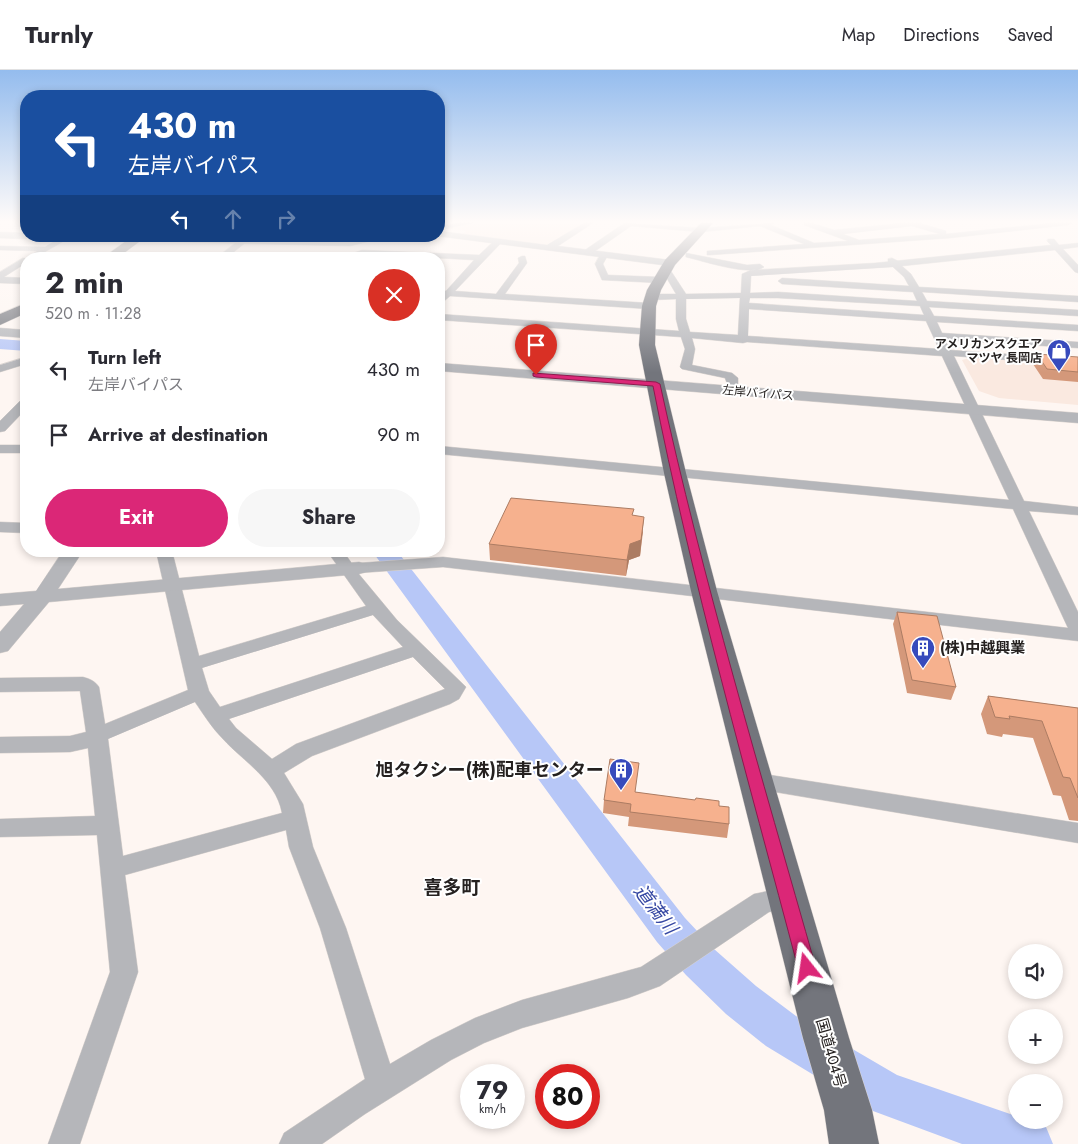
<!DOCTYPE html>
<meta charset="utf-8">
<style>
body{margin:0;font-family:Jost,"Noto Sans JP",sans-serif;background:#f7f7f7;color:#2b2b33;height:100vh;display:flex;flex-direction:column;font-size:19px;white-space:nowrap}
*{box-sizing:border-box;margin:0}
p{font-size:16px;color:#7c7c81}
.icon{flex:none;width:28px;height:28px;fill:none;stroke:currentColor;stroke-width:2;stroke-linecap:round;stroke-linejoin:round}
.map{position:relative;flex:1;overflow:hidden}
.side{position:absolute;left:20px;top:182px;width:425px;height:305px;display:flex;flex-direction:column;background:#fff;border-radius:20px;box-shadow:0 2px 8px #0003}
.side>*{flex:none}
.hud{position:absolute;left:20px;top:20px;width:425px;height:152px;border-radius:20px;box-shadow:0 2px 8px #0003;background:#1a4fa0;color:#fff;overflow:hidden}
.tools{position:absolute;left:1008px;top:874px;display:grid;gap:10px}
.tools a{display:grid;place-items:center;width:55px;height:55px;border-radius:50%;background:#fff;box-shadow:0 2px 8px #0003;font-size:25px}
.speed{position:absolute;left:460px;top:994px;display:flex;gap:10px;font-size:25px;font-weight:700;text-align:center}
.speed>*{display:grid;place-content:center;width:65px;height:65px;border-radius:50%;background:#fff;box-shadow:0 2px 8px #0003;line-height:1}
.speed small{font-size:12px;font-weight:400}
.speed .limit{border:8px solid #d22;background:#fff;color:#111}
.pin{position:absolute;display:grid;place-items:center;width:42px;height:42px;color:#fff;margin:-51px -21px;border-radius:50% 50% 50% 0;rotate:-45deg;box-shadow:0 0 5px #0007}
.pin .icon{rotate:45deg}
.me{position:absolute;width:55px;margin:-28px;rotate:345deg;stroke-linejoin:round;filter:drop-shadow(0 0 4px #0008)}
.turn{display:flex;align-items:center;gap:18px;height:105px;padding:0 25px;font-size:22px}
.turn .icon{width:65px;height:65px;stroke-width:2.5}
.turn b{display:block;font-size:35px;line-height:42px}
.lanes{display:flex;align-items:center;height:48px;padding:0 25px;background:#0003;justify-content:center;gap:25px;direction:ltr}
.lanes .off{opacity:.35}
.round{display:grid;place-items:center;flex:none;width:52px;height:52px;border-radius:26px;background:#f7f7f7}
.head{display:flex;align-items:center;justify-content:space-between;height:85px;padding:0 25px}
h1{font-size:30px;font-weight:700;line-height:38px}
.button{display:flex;gap:10px;margin-top:auto;padding:10px 25px}
.button a{flex:1;height:58px;border-radius:30px;background:#db2777;color:#fff;font-size:20px;font-weight:700;line-height:58px;text-align:center}
.button a+a{background:#f7f7f7;color:#2b2b33}
ul{padding:0;list-style:none}
li{display:flex;align-items:center;gap:15px;height:65px;padding:0 25px}
li div{flex:1}
li b{display:block;font-size:19px}
li em{font-style:normal}
header{display:flex;align-items:center;gap:30px;box-sizing:border-box;height:70px;padding:0 25px;background:#fff;border-bottom:1px solid #e1e1e2}
header strong{font-size:24px}
nav{display:flex;gap:28px;margin-inline-start:auto;font-size:18px}
.map>svg:first-child{display:block}
.built{fill:#fae9e0}
.lines{fill:none;stroke-linecap:round;stroke-linejoin:round}
.river{fill:#b7c7f7;fill-rule:evenodd}
.minor-casing{stroke:#dbd4d0;stroke-width:1}
.tertiary-casing{stroke:#dbd4d0;stroke-width:1}
.trunk-casing{stroke:#dbd4d0;stroke-width:1}
.minor{fill:#b5b6ba;fill-rule:evenodd}
.tertiary{fill:#b5b6ba;fill-rule:evenodd}
.trunk{fill:#73757c;fill-rule:evenodd}
.wall{fill:#d4987a}
.shaded-wall{fill:#ac7c63}
.building{fill:#f6b18e;stroke:#ac7c63}
.route{fill:#db2777;stroke:#8e194d}
.labels{text-anchor:middle;stroke-width:4;stroke-linejoin:round;paint-order:stroke}
.far-poi-label{font-size:12px;font-weight:bold;fill:#252120;stroke:#fff;text-anchor:end}
.far-street-label{font-size:12px;fill:#252120;stroke:#fff}
.poi-label{font-size:15px;font-weight:bold;fill:#252120;stroke:#fff;text-anchor:start}
.street-label{font-size:15px;fill:#252120;stroke:#fff}
.near-poi-label{font-size:18px;font-weight:bold;fill:#252120;stroke:#fff;text-anchor:end}
.near-neighbourhood-label{font-size:19px;font-weight:bold;fill:#252120;stroke:#fff}
.near-water-label{font-size:19px;font-style:italic;fill:#3648a3;stroke:#fff}
</style>
<header>
<strong>Turnly</strong>
<nav><a>Map</a><a>Directions</a><a>Saved</a></nav>
</header>
<div class="map">
<svg width="1078" height="1074" viewBox="0 0 1078 1074">
<rect width="100%" height="100%" fill="#fef6f2"/>
<path class="built" d="M474,153H585L548,175H543L462,164L466,161L445,158Z
M972,287L1078,295V335L999,328L979,321L962,290Z"/>
<g class="lines">
<path class="river" d="M0,269L26,271V281L0,279Z
M372,481H397L685,848L714,879L756,916L796,946L897,1005L1016,1046V1050H1029L1046,1057L1053,1074H962L873,1041L766,976L726,944L686,905L657,872Z"/>
<g class="minor-casing">
<path id="minor" d="M459,153H473L439,160V156Z
M623,153L701,158L774,153L771,155L814,173L848,171L804,155V153H812L834,160L902,153H920L946,161V164L1052,153H1072L1068,155L950,168L710,185H707V181L804,174L760,156L701,162L631,156L591,184H585V180L623,154ZM912,156L940,164L859,170L843,164Z
M63,166L71,167L36,187L32,185L37,181L0,180V176L45,177Z
M243,167L250,169L225,189H215Z
M496,169L503,171L455,221L496,224L519,193L518,188L522,186H525L527,193L505,224L649,233L654,236L649,239L450,226L442,233L439,232L441,226H439V220L446,221L474,190L363,184L349,189H336L362,180L479,185Z
M1048,169H1054L1059,175L1078,173V177L1063,179L1078,195V203L1075,202L1055,180L902,196L911,204L919,217L1078,226V232L922,222L927,231L1078,240V246L929,237L934,246L1078,255V261L937,252L942,263L1078,272V278L945,270L950,280L1078,289V295L954,286L1024,431L1078,437V445L1029,441L1078,542V571L443,497L358,503L397,550L466,617L459,629L450,634L312,686L284,703L303,734L313,777L346,858L390,994L431,970L475,948L522,930L641,897L754,824L788,817L797,820L801,828L797,836L769,842L660,916L628,928L522,958L484,973L451,990L365,1044L322,1074H279L284,1063L365,1009L320,858L289,777L286,760L125,805L138,902L80,1074H48L110,902L97,765L0,767V749L95,746L88,678L70,682L0,683V667L70,666L86,662L80,621L0,622V608L83,607C90,609 95,611 99,617L105,654L188,620L156,481H172L199,586L366,536L327,481H343L353,495L359,493L443,487L1068,558L1013,439L439,384V376L1009,430L942,286L747,272L743,273L692,268L695,279L692,295L732,303L738,308V314L732,317L728,316L725,308L682,299L680,297L685,279L681,267L439,250V244L679,261L676,249V229L652,230L647,227L652,224H676L662,200L663,198H669L686,224L741,223L742,204L751,200L875,193L1051,175L1047,171ZM893,197L904,207L909,216L782,208L778,211L782,214L913,222L917,231L778,222L750,223L751,206ZM740,228L738,265L690,262L686,249V229ZM750,228H778L920,236L924,245L749,233ZM749,239L926,251L939,279L748,266ZM373,545L403,577L220,637L209,621L202,598ZM413,587L445,619L296,674L272,689L236,658L229,649ZM195,632C204,645 212,658 223,669C244,692 276,710 282,743L123,786L108,669Z
M601,183L608,185L603,194L608,205L660,207L664,210L660,213L602,210L595,194Z
M686,183L747,195L760,194L764,197C751,207 703,191 686,187Z
M23,188L29,189H26V193L4,207L26,208V214L0,213V202Z
M26,287V294L0,302V295Z
M26,328V339L5,361L0,362V351L22,329Z
M0,375H26V383H0Z
M0,452L26,453V463L0,462Z
M757,703L1078,753V773L757,719L749,717L746,711L749,705Z"/>
</g>
<g class="tertiary-casing">
<path id="tertiary" d="M584,153H593L558,176L670,190L675,193L670,196L437,166H439V161L547,175Z
M0,162L26,163V166H30L26,169L0,168Z
M49,166H183L350,170L371,166H391L350,176L53,169Z
M892,188L898,191V195L894,196L888,193V189Z
M0,258L26,260V268L0,266Z
M439,293L1078,343V353L439,301Z
M63,481H83L58,519L359,492L366,494L369,498L366,502L359,504L49,532L8,581L0,583V562L24,534L0,536V524L36,521Z"/>
</g>
<g class="trunk-casing">
<path id="trunk" d="M701,153H713L675,195L661,220L656,236L655,275L686,403L717,521L849,968L872,1040L879,1074H829L824,1040L803,968L691,521L664,403L639,275L642,236L647,220L665,190Z
M133,166H147L116,189H101Z
M26,233V243L0,255V244Z"/>
</g>
<use href="#minor" class="minor"/>
<use href="#tertiary" class="tertiary"/>
<use href="#trunk" class="trunk"/>
</g>
<path class="wall" d="M1037,284L1078,287V312L1043,309L1033,294Z
M633,445L643,462L640,486L629,490L626,506L490,490L489,474Z
M897,542L956,617L951,630L907,623L893,554Z
M988,626L1078,638V751L1069,750L1061,726L1053,725L1033,668L1003,664L1002,667L987,664L981,644Z
M635,722L719,736L729,754L727,768L628,756L629,747L603,743L604,730Z"/>
<path class="shaded-wall" d="M644,447L640,486L629,490L626,506L627,490L630,474Z"/>
<path class="building" d="M1037,284L1078,287V302L1047,299Z
M511,428L634,439L632,445L644,447L641,470L630,474L627,490L489,474Z
M897,542L937,546L956,617L912,610Z
M988,626L1078,638V728L1070,708L1063,707L1042,651L1009,646L1010,649L995,647Z
M610,689L639,693L635,722L695,730L696,728L719,731V736L729,737V754L630,742L631,734L604,730Z"/>
<linearGradient id="sky" x2="0" y2="1"><stop stop-color="#94bcee"/><stop offset="0.5" stop-color="#fffbf9"/><stop offset="1" stop-color="#fffbf9" stop-opacity="0"/></linearGradient>
<rect width="1078" height="303" fill="url(#sky)"/>
<path class="route" d="M533,303L656,312L660,314C703,511 761,704 816,898L813,904L807,906L801,904L798,898C747,705 692,513 653,316L536,307L533,306Z"/>
<defs>
<g id="shop-pin" transform="scale(1.25)"><path d="M0 17L-7.5 6A9.5 9.5 0 1 1 7.5 6Z" fill="#374abc" stroke="#fff"/><path d="M-5-2.5h2.3a2.7 3.5 0 0 1 5.4 0H5L5.5 6h-11ZM-1.5-2.5h3a1.5 2.3 0 0 0-3 0Z" fill="#fff"/></g>
<g id="building-pin" transform="scale(1.25)"><path d="M0 17L-7.5 6A9.5 9.5 0 1 1 7.5 6Z" fill="#374abc" stroke="#fff"/><path d="M-4-6H4V6H1V3H-1V6H-4ZM-2.5-4.3h1.7v1.8h-1.7ZM.8-4.3h1.7v1.8H.8ZM-2.5-1h1.7V.8h-1.7ZM.8-1h1.7V.8H.8Z" fill="#fff"/></g>
</defs>
<g fill-rule="evenodd">
<use href="#shop-pin" x="1059" y="281"/>
<use href="#building-pin" x="923" y="578"/>
<use href="#building-pin" x="621" y="700"/>
</g>
<g class="labels">
<g class="far-poi-label">
<text x="1042" y="278">アメリカンスクエア<tspan x="1042" dy="14">マツヤ 長岡店</tspan></text>
</g>
<g class="far-street-label">
<text transform="translate(758 323) rotate(5)" y="4">左岸バイパス</text>
</g>
<g class="poi-label">
<text x="940" y="583">(株)中越興業</text>
</g>
<g class="street-label">
<text transform="translate(831 983) rotate(74)" y="5">国道404号</text>
</g>
<g class="near-poi-label">
<text x="604" y="706">旭タクシー(株)配車センター</text>
</g>
<g class="near-neighbourhood-label">
<text x="452" y="824">喜多町</text>
</g>
<g class="near-water-label">
<text transform="translate(656 839) rotate(52)" y="7">道満川</text>
</g>
</g>
</svg>
<div class="tools">
<a><svg class="icon" aria-label="sound" viewBox="0 0 24 24"><path d="M4 9h4l5-4v14l-5-4H4zM17 9q2 3 0 6"/></svg></a>
<a>+</a>
<a>−</a>
</div>
<div class="speed"><div>79<small>km/h</small></div><div class="limit">80</div></div>
<div class="pin" style="left:536px;top:305px;background:#d93025"><svg class="icon" aria-label="arrive" viewBox="0 0 24 24"><path d="M6 21V4h12l-3 4 3 4H6"/></svg></div>
<svg class="me" style="left:807px;top:898px" viewBox="-20 -20 40 40"><path d="M0-17L14 15 0 8-14 15z" fill="#db2777" stroke="#fff" stroke-width="4"/></svg>
<div class="hud">
<div class="turn"><svg class="icon" aria-label="left" viewBox="0 0 24 24"><path d="M17 20v-9H6M10 6l-5 5 5 5"/></svg><div><b>430 m</b>左岸バイパス</div></div>
<div class="lanes"><svg class="icon" aria-label="left" viewBox="0 0 24 24"><path d="M17 20v-9H6M10 6l-5 5 5 5"/></svg><svg class="icon off" aria-label="ahead" viewBox="0 0 24 24"><path d="M12 20V5M6 11l6-6 6 6"/></svg><svg class="icon off" aria-label="right" viewBox="0 0 24 24"><path d="M7 20v-9h11M14 6l5 5-5 5"/></svg></div>
</div>
<section class="side">
<div class="head"><div><h1>2 min</h1><p>520 m · 11:28</p></div><a class="round" style="background:#d93025;color:#fff"><svg class="icon" aria-label="close" viewBox="0 0 24 24"><path d="M6 6l12 12M18 6L6 18"/></svg></a></div>
<ul>
<li><svg class="icon" aria-label="left" viewBox="0 0 24 24"><path d="M17 20v-9H6M10 6l-5 5 5 5"/></svg><div><b>Turn left</b><p>左岸バイパス</p></div><em>430 m</em></li>
<li><svg class="icon" aria-label="arrive" viewBox="0 0 24 24"><path d="M6 21V4h12l-3 4 3 4H6"/></svg><div><b>Arrive at destination</b></div><em>90 m</em></li>
</ul>
<div class="button"><a>Exit</a><a>Share</a></div>
</section>
</div>
